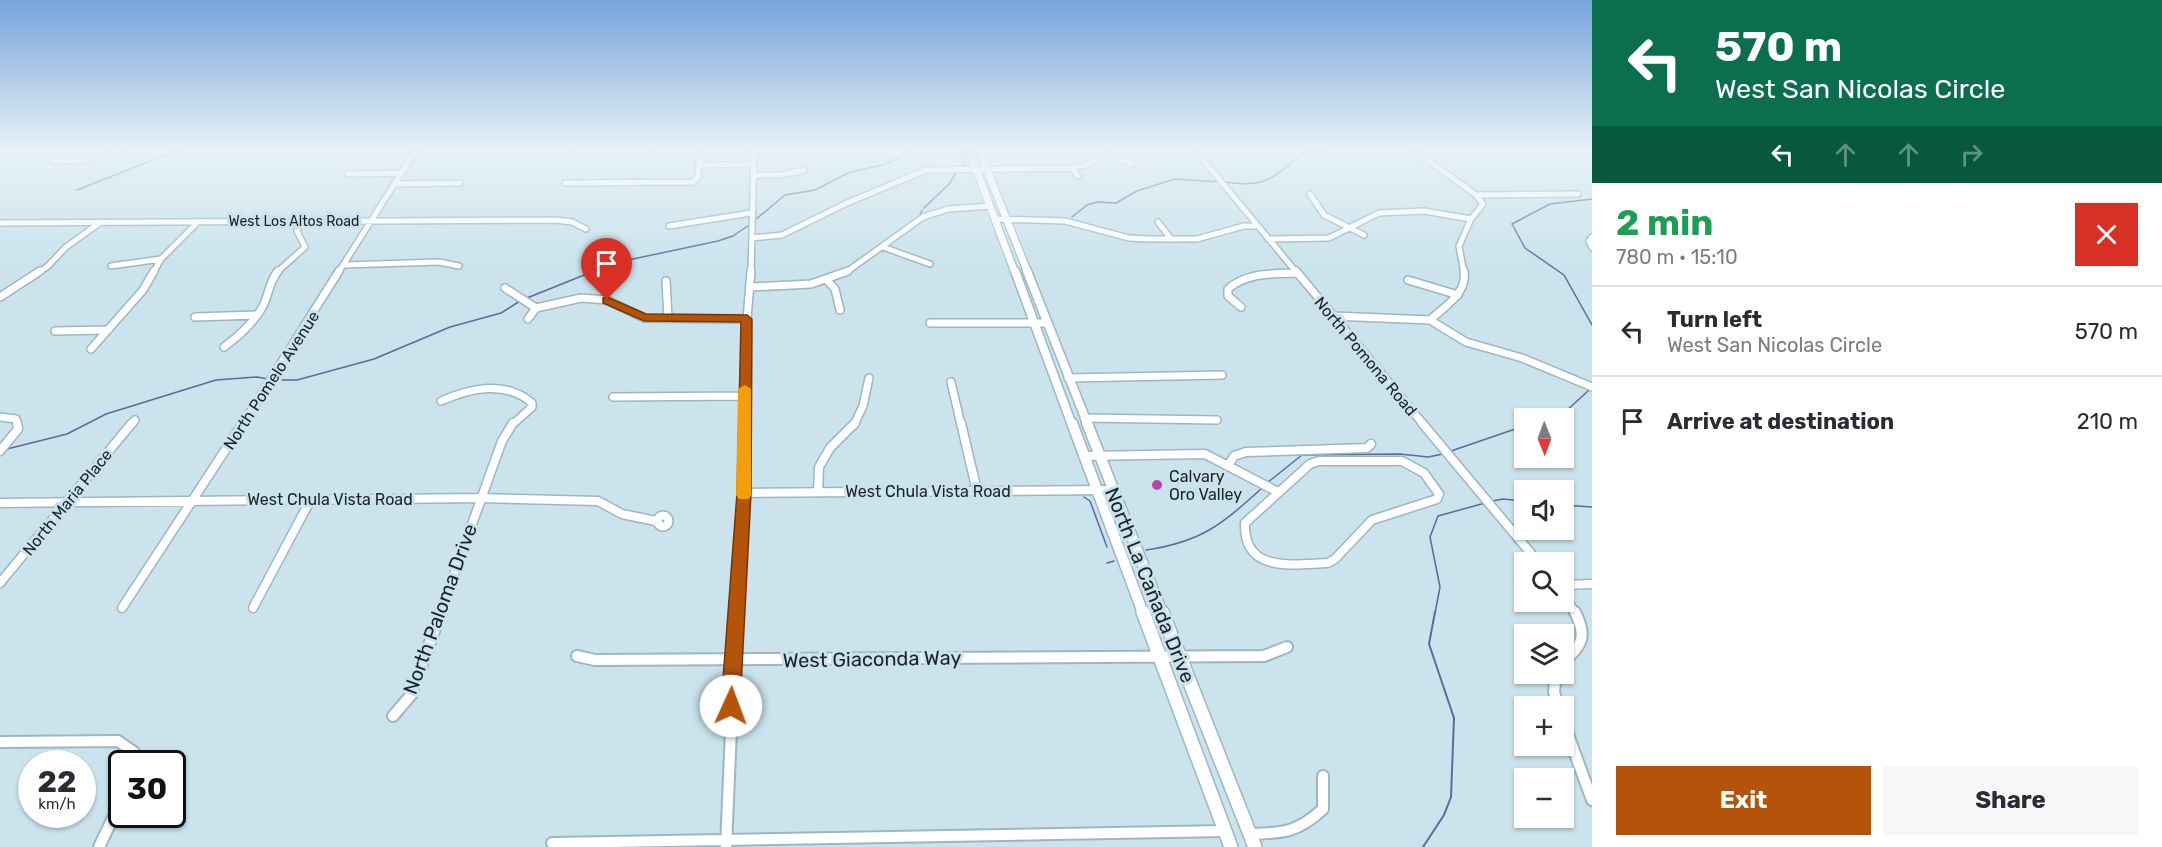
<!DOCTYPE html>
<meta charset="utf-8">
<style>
body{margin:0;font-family:Rubik,sans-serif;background:#f7f7f7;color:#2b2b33;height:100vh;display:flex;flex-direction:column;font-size:22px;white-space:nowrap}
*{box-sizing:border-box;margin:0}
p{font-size:20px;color:#7c7c81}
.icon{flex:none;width:33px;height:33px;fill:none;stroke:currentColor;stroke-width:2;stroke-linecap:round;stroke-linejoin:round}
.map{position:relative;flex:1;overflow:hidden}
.drawer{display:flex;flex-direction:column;background:#fff;width:570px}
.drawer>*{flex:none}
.guide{background:#0b6e4f;color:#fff;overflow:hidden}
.needle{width:39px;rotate:179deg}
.controls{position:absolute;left:1514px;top:408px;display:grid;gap:12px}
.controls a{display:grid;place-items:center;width:60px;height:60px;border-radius:0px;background:#fff;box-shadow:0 2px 4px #0004;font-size:30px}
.speed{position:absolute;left:18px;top:750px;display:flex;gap:12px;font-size:30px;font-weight:700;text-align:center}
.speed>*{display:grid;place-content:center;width:78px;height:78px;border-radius:50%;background:#fff;box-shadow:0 2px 4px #0004;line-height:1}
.speed small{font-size:15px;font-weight:400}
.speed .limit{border:3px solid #111;border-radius:9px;background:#fff;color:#111}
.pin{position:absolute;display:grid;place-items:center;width:51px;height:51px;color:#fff;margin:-62px -26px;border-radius:50% 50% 50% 0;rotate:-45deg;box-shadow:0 0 6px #0007}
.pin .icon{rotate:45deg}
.me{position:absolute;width:66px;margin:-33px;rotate:2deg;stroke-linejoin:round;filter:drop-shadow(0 0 4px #0008)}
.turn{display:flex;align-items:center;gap:21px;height:126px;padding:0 24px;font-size:27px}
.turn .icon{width:78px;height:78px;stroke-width:2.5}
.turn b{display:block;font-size:42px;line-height:51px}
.lanes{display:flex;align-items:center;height:57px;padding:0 24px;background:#0003;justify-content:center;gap:30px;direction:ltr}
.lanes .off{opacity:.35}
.round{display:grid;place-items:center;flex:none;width:63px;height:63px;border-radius:0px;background:#f7f7f7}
.head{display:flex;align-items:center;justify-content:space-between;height:102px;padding:0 24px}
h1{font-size:36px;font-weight:700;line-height:45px;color:#1e9e55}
.action{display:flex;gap:12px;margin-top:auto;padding:12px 24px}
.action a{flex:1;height:69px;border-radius:0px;background:#b45309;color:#fff;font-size:24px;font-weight:700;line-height:69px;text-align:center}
.action a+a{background:#f7f7f7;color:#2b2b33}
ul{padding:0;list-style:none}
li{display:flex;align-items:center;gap:18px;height:90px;padding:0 24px;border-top:2px solid #e1e1e2}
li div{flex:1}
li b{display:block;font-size:22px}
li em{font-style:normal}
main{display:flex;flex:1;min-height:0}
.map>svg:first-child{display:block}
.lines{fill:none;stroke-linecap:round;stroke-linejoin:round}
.stream-far1{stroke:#576d9a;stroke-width:1.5}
.stream{stroke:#576d9a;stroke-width:2}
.minor-far3-casing{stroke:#9eb6be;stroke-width:8}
.minor-far2-casing{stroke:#9eb6be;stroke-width:10}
.minor-far1-casing{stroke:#9eb6be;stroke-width:11}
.minor-casing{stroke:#9eb6be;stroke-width:14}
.major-far3-casing{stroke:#9eb6be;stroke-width:9}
.major-far2-casing{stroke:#9eb6be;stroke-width:11}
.major-far1-casing{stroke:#9eb6be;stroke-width:13}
.major-casing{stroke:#9eb6be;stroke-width:16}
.minor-far3{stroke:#fff;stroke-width:5}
.minor-far2{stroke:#fff;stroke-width:7}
.minor-far1{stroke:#fff;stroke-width:8}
.minor{stroke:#fff;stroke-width:10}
.major-far3{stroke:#fff;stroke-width:7}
.major-far2{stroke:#fff;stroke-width:8}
.major-far1{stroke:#fff;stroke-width:10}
.major{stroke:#fff;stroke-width:13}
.route{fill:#b45309;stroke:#753606;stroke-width:1.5}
.slow{fill:#f59e0b}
.poi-dot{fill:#b448a8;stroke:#cae3ec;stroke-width:2}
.labels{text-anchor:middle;stroke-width:6;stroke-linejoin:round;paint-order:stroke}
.far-street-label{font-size:14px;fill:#1a2327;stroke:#cae3ec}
.street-label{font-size:16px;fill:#1a2327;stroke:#cae3ec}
.poi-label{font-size:16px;fill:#1a2327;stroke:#cae3ec;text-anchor:start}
.near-street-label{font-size:20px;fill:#1a2327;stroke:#cae3ec}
</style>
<main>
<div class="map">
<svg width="1592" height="847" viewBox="0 0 1592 847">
<rect width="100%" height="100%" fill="#cae3ec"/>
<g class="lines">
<path class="stream-far1" d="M960,150L965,163L963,167
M1224,182C1238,183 1253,186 1266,180C1290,171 1291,152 1323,150
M77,190L178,150
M1592,199L1550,204L1512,224L1525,248L1564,275L1592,325
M924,208L950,183L957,171
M920,216L922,210
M1072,217L1087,205L1097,202L1116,203L1137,191L1175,179L1220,182
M755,220L785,195L815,190L848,173L886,164L913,150
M527,298L614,263L718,241L733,236L749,225
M273,380H297L374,359L450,327L501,313L520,301
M1546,418L1564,413L1589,390
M7,449L67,434L106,414L216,380L257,377L268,379
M1451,451L1524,426
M1267,483L1302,455L1400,454L1428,457L1443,454
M1084,497L1090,501L1107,547
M1492,501L1503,499L1524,501
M1563,505L1592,507
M1146,550C1201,542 1221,525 1261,489
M1107,563L1114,561
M1435,613L1440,587L1430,537L1438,516L1485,503"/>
<path class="stream" d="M1423,847L1444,815L1451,797L1454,718L1429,644L1435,612"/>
<g class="minor-far3-casing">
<path id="minor-far3" d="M1195,150L1297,273
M1414,150L1476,195L1483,204L1471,219L1459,246L1464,273
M576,151L650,150
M1112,155L1133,164
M53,161L86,160L123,150
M700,165L753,164
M1072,168L1078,176
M348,174L401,173
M754,175H781L804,170
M693,182L698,177L700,150
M565,183L693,182
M397,184L460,183
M1310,194L1324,215L1364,235
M1476,195L1578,194
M995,219L1065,221L1129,238L1149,239H1197L1244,226H1258
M1158,222L1171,239
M0,223L556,220L572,222L586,229
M669,226L751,213
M1592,237L1589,241L1592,248
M752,238L782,235L847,203L926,170L1072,168L1086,165L1122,150
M1268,239L1329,238L1379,213L1424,211L1471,219
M883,247L930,264
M345,265L439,262L459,266
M111,266L161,259
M38,273L48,266L66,247L101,222
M153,273L161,259L198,222
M276,273L305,247L297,231L301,222
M338,273L416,150
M751,273L754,150
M845,273L923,217L948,209L991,206"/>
</g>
<g class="minor-far2-casing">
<path id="minor-far2" d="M1296,271L1424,425
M827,280L835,289L840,310
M1408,280L1458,295
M666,281L668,318
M751,287L811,284L848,271
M505,288L536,308
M0,297L40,271
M1241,307L1228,296V289C1247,272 1273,274 1297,273
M1333,316L1430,320
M195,317L257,315
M528,319L536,308L581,298L607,300L644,318L747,319
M1430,320C1444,307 1468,293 1464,271
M1430,320L1466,342L1522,358L1592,387
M930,323H1046
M55,331L108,330
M224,347C239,336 254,323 263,306C269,294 269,282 278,271
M91,349L143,290L154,271
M1068,378L1222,375
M951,382L961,425
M613,397L745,396
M441,401C471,388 505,380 532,403V407L512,425
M0,417L16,419L17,425
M1084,418L1217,420
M131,425L135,420
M242,425L339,271
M745,425L747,319L751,271
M854,425L863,406L869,378"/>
</g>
<g class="minor-far1-casing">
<path id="minor-far1" d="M961,423L977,491
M1422,423L1538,562
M0,451L18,429L17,423
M1085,456L1205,454L1278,492
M1319,461H1402L1424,473L1439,494L1437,499L1372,520L1335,559L1328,563C1294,564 1243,574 1245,523L1310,464Z
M1228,466L1234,456L1246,452L1367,448L1371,444
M818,492L819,467L830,448L855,423
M744,493L1112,490
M0,503L481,498L598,501L622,514L656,521
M657.5 521a5.5 5.5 0 1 1 11 0a5.5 5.5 0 1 1-11 0Z
M0,583L132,423
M1563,585L1592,584
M1563,594L1575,613
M122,608L243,423
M253,608L311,499
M440,613L502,441L513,423
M735,613L744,493L745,423"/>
</g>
<g class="minor-casing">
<path id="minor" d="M577,656L595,660L1264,656L1287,647
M1563,662C1583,645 1587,636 1575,612
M1556,674L1554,692L1558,706
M393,716L411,695L441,612
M1563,721L1592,800
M0,742L118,741L134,752L133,764
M1249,834C1283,833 1297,833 1323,809V776
M552,843L1225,831
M99,847L122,799
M726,847L736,612"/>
</g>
<g class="major-far3-casing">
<path id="major-far3" d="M969,150L1015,273
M979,150L1028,273"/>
</g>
<g class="major-far2-casing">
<path id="major-far2" d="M1015,271L1072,425
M1027,271L1088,425"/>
</g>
<g class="major-far1-casing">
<path id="major-far1" d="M1072,423L1143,613
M1087,423L1162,613"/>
</g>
<g class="major-casing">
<path id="major" d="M1143,612L1231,847
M1162,612L1255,847"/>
</g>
<use href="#minor-far3" class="minor-far3"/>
<use href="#minor-far2" class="minor-far2"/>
<use href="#minor-far1" class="minor-far1"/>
<use href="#minor" class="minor"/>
<use href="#major-far3" class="major-far3"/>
<use href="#major-far2" class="major-far2"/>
<use href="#major-far1" class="major-far1"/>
<use href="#major" class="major"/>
</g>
<linearGradient id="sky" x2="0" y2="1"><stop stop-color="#78a4dc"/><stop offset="0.56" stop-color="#e7f2f6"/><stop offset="1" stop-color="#e7f2f6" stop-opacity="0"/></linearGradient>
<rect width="1592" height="268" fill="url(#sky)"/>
<path class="route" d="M607,297L646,314L747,315L752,319L751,493L740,706L737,712L731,715L724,712L721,706L737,493L741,322L644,321L603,303V298Z"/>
<path class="slow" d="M745,385L751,389V495L749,499H739L736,495L738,389Z"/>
<circle class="poi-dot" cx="1157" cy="485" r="6"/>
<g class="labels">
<g class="far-street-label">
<text x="294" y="226">West Los Altos Road</text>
</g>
<g class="street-label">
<text transform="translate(1366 356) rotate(50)" y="6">North Pomona Road</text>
<text transform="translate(271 380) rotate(-57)" y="6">North Pomelo Avenue</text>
<text x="928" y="497">West Chula Vista Road</text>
<text x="330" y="505">West Chula Vista Road</text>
<text transform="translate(67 502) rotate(-51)" y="6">North Maria Place</text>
</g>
<g class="poi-label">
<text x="1169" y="482">Calvary<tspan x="1169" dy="18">Oro Valley</tspan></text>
</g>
<g class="near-street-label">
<text transform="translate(1150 585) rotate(68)" y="7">North La Cañada Drive</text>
<text transform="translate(440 609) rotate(-70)" y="7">North Paloma Drive</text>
<text transform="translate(872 659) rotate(-1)" y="7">West Giaconda Way</text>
</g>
</g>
</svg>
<div class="controls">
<a><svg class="needle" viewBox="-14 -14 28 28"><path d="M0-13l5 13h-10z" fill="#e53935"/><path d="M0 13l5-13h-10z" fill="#7c7c81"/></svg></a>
<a><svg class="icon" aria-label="sound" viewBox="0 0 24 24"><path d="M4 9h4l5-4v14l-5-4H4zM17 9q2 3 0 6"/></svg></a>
<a><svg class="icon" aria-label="search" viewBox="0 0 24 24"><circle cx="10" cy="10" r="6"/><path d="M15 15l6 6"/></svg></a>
<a><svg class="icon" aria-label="layers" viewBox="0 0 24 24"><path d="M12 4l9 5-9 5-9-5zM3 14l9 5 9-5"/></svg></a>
<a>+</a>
<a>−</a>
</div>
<div class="speed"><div>22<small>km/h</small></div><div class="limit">30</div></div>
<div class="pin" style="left:607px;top:300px;background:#d93025"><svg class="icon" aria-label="arrive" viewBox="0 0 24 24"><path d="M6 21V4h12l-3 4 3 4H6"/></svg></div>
<svg class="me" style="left:731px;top:706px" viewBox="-20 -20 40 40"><circle r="19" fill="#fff"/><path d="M0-13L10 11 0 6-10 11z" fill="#b45309"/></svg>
</div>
<section class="drawer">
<div class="guide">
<div class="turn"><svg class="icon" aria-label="left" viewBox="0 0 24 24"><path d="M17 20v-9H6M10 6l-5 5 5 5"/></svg><div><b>570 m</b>West San Nicolas Circle</div></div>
<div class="lanes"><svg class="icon" aria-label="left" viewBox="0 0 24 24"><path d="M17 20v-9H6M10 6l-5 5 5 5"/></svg><svg class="icon off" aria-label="ahead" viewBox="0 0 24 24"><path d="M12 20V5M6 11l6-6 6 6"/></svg><svg class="icon off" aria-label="ahead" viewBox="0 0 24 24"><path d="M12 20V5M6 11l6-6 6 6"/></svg><svg class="icon off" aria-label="right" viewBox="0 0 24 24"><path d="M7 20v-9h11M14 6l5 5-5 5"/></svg></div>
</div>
<div class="head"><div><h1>2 min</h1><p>780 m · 15:10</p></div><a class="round" style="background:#d93025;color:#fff"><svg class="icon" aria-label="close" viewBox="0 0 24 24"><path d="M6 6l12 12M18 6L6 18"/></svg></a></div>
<ul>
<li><svg class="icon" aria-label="left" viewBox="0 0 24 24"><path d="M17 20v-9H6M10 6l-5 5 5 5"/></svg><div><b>Turn left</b><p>West San Nicolas Circle</p></div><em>570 m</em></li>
<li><svg class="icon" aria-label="arrive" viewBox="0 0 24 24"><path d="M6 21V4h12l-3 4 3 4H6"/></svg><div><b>Arrive at destination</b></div><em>210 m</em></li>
</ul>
<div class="action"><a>Exit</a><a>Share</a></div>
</section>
</main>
